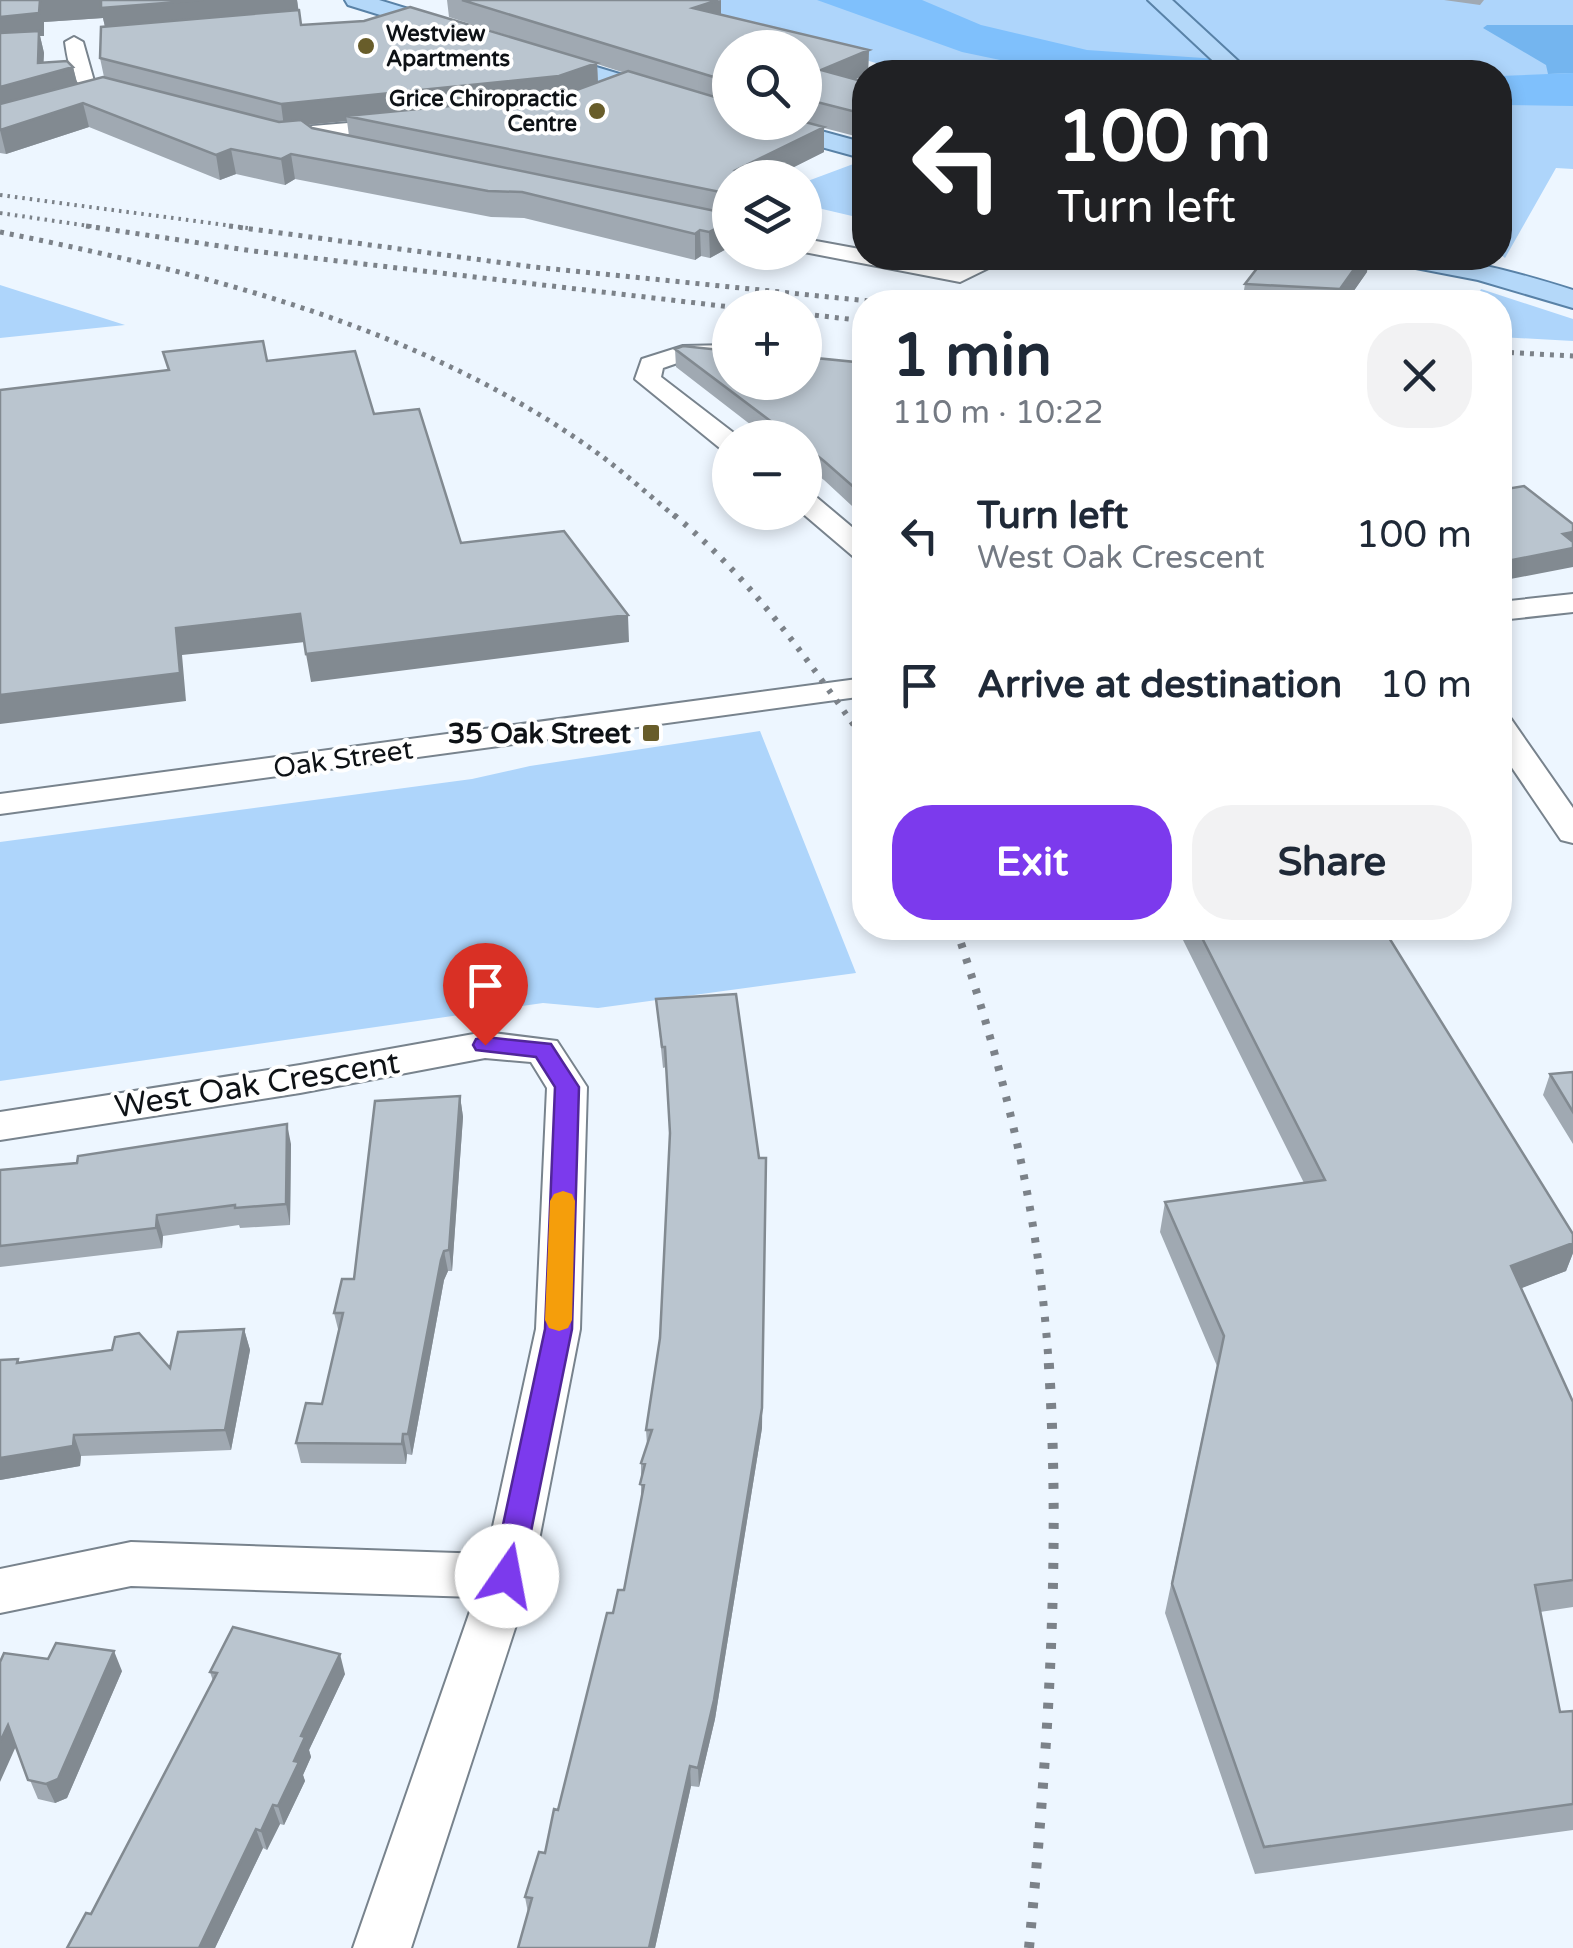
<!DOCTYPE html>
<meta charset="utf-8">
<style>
body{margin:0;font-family:"Varela Round",sans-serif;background:#f2f2f3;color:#1f2937;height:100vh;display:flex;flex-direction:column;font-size:38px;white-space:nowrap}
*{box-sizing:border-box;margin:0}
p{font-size:32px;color:#747a83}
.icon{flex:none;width:55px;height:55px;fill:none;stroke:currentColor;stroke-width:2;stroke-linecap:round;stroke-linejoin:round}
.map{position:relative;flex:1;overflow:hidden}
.panel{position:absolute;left:852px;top:290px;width:660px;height:650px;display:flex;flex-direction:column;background:#fff;border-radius:40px;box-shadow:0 5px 15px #0003}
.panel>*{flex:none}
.guide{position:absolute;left:852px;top:60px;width:660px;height:210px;border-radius:40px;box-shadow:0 5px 15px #0003;background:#202124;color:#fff;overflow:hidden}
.buttons{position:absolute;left:712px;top:30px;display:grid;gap:20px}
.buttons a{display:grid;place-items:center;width:110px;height:110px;border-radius:50%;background:#fff;box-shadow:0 5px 15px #0003;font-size:50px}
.pin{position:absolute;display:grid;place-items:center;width:85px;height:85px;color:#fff;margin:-102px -42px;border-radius:50% 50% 50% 0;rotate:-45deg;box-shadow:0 0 10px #0007}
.pin .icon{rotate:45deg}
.me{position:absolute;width:110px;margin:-55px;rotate:12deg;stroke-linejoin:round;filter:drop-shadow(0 0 8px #0008)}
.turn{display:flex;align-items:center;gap:35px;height:210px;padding:0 40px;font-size:45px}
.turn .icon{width:130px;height:130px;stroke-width:2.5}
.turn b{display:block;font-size:70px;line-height:85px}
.round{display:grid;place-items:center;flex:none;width:105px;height:105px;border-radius:40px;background:#f2f2f3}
.headline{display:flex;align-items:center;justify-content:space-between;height:170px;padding:0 40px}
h1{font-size:60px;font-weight:800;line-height:75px}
.cta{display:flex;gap:20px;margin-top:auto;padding:20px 40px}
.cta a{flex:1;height:115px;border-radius:40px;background:#7c3aed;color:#fff;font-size:40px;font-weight:800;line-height:115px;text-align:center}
.cta a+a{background:#f2f2f3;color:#1f2937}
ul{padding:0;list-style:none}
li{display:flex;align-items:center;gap:30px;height:150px;padding:0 40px}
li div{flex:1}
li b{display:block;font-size:38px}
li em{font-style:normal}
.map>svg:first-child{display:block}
.green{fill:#aed5fb}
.forest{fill:#74b5ef}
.water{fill:#7fc0fc}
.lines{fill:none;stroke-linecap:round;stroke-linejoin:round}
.minor-casing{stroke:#78838d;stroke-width:4}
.major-casing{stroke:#5982a7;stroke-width:4}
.minor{fill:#fff;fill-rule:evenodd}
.major{fill:#b4d8f9;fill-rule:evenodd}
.rail-far4{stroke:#7c8289;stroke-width:4;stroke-dasharray:2.5 5;stroke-linecap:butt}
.rail-far3{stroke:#7c8289;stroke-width:5;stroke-dasharray:4 6;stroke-linecap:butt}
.rail-far2{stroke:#7c8289;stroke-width:6;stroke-dasharray:4 9;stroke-linecap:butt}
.rail-far1{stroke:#7c8289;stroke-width:8;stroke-dasharray:5 11;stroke-linecap:butt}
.rail{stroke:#7c8289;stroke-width:10;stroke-dasharray:6 14;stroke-linecap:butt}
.wall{fill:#a0a9b2;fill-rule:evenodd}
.shaded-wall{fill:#828a91}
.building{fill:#bac5cf;stroke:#828a91;stroke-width:2.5}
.route{fill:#7c3aed;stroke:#51269a;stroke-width:2.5}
.slow{fill:#f59e0b}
.poi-dot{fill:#685d2a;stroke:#fff;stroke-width:4}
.labels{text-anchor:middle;stroke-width:8;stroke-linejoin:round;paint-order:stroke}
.far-poi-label{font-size:22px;font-weight:bold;fill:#0e1216;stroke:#fff;text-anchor:start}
.poi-label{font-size:28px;font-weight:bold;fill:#0e1216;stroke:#fff;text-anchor:end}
.street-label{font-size:28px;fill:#0e1216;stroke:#fff}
.near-street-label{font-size:32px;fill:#0e1216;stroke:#fff}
</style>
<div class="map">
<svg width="1573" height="1948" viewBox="0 0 1573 1948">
<rect width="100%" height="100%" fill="#edf6ff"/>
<path class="green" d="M659,0H1573V169L1556,168L1505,258L1500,254V72H907Z
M856,163L865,165V219L805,205V182Z
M0,285L125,325L0,338Z
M1481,289L1573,319V341L1500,337V302H1475Z
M760,731L856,973L598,1008L543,1003L0,1081V842L472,779L530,766Z"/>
<path class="forest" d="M1487,25H1573V73L1548,74L1546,65L1483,28Z"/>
<path class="water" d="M817,0H922L981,25L1087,50L1404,72H1057L962,52Z
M1573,73V106L1500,105V76Z"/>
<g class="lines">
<g class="minor-casing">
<path id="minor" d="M74,37L83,42L94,81L138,96V104C126,106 116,102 105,99C74,91 69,71 65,42Z
M396,119L403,121V129L276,141L266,135L276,129Z
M805,239L865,250V258H903L957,268L980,258H1009L960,282L804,252Z
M730,345V359L686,360L663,368L661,377L739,437L730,438V451L721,449L635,379L642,359L683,346Z
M805,494L815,496L865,538V561L855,558L801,512H805Z
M1573,594V612L1500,620V602Z
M865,678V696L0,814V794Z
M1500,716L1511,719L1573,808V843L1561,840L1500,750Z
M485,1032L557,1041L587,1087L580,1329L532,1576L411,1948H353L475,1597L131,1586L0,1613V1569L131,1542L487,1554L536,1329L547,1088L531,1062L485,1058L300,1093L0,1140V1112L300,1065Z"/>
</g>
<g class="major-casing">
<path id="major" d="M345,0H379L461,25L464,30L453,37L445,35L348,5Z
M1148,0H1172L1250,72H1225Z
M536,49L730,107V122L528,61L524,56Z
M788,122L865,143V159L752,128L748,123Z
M1391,258C1455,254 1512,271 1573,290V308L1478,280L1395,264Z"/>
</g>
<use href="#minor" class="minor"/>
<use href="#major" class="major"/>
<path class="rail-far4" d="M0,195L248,228
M0,213L103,228"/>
<path class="rail-far3" d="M86,226L253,251L739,308
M229,226L534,267L879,302
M0,232C209,274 424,327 600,455C627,475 651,497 677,518
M805,314L865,321
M1500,352L1573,356"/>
<path class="rail-far2" d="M674,515C751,578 808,660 865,741"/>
<path class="rail-far1" d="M956,928C1004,1072 1037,1202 1048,1354"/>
<path class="rail" d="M1029,1948C1048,1749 1062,1551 1048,1351"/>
</g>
<path class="wall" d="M0,0H297L301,25L364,21L410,7L530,43L449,17L447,0H721V15L869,50L868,72H865V75L855,79L865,82V132L855,136L824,128V152L772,178H730V247L710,258L701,256L695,260L524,218L491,217L295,179L285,185L236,174L220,180L89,127L6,154L0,153ZM103,18L105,27H101L100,58L104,77L77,84L73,67L67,61L43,63L44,53L40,36H44V22ZM730,48H805V122H730ZM597,64L625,73L598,82ZM347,121L349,136L312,128L307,125Z
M1444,0H1484L1480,5Z
M1025,258H1083L1065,270L1024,261Z
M1367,272L1346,302H1242L1245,284Z
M675,349L865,363V518L824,480L805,466V438H768L676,367Z
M1177,928H1383L1573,1234V1253L1566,1271L1521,1288L1573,1402V1607L1540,1612L1560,1712L1573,1711V1830L1255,1874L1165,1613L1217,1366L1160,1232L1165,1202L1304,1183Z
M656,999L762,1428L715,1719L699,1787L691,1786L655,1948H518L528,1913L525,1897L545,1853L613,1613L624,1590L641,1498V1463L647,1445L646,1430L660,1338L670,1134L666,1067L663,1068Z
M1573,1072V1144L1543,1095L1550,1074Z
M460,1096L463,1117L452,1271H448L444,1280L412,1455L407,1454L406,1464L301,1463L296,1443L322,1404L339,1333L334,1313Z
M291,1144L290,1225L240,1228L239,1225L163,1236L162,1248L0,1267V1170Z
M244,1329L250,1350L231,1450L81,1456L80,1466L0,1480V1360L19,1362L170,1368Z
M0,1662L122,1671L67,1798L55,1803L38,1799L16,1747Z
M210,1672L345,1674L309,1750L311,1757L303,1775L305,1781L284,1825L280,1824L267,1850L263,1848L215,1948H67L91,1914L213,1681Z"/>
<path class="shaded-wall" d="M40,0H297L299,15L106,31L103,18L44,22V36H40L44,53L43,75L73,67L79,90L0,112V17Z
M721,0V22L693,8Z
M869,50L868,72H865V75L821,94V70Z
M597,63L598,85L560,99L346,116L347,121L284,127L281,104Z
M83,103L89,127L6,154L0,130Z
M865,108V132L855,136L856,112Z
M824,127V152L772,178L736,170Z
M231,149L236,174L220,180L216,155Z
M291,154L295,179L285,185L281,159Z
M730,221V247L710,258L709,232Z
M700,230L701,256L695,260V234Z
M1066,258H1083L1065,270Z
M1362,258H1369L1367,272L1346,302H1338L1340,289Z
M1573,532V567L1500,581L1502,562L1563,534Z
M300,614L305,642L182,655L186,701L0,724V695L176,628Z
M628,615L629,642L311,682L306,654Z
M460,1096L463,1117L452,1271L449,1250Z
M287,1124L291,1144L290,1225L286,1204Z
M766,1158L762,1428L715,1719L699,1787L698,1768Z
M157,1215L163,1236L162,1248L156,1228Z
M1573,1243V1253L1566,1271L1501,1296L1511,1266Z
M444,1251L448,1271L444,1280L412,1455L408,1434L441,1260Z
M244,1329L250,1350L231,1450L225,1430Z
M403,1434L407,1454L406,1464L402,1444Z
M74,1435L81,1456L80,1466L0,1480V1458Z
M114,1651L122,1671L67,1798L55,1803L46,1784Z
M340,1654L345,1674L309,1750L311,1757L303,1775L305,1781L284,1825L278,1806L301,1736Z
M8,1725L17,1744L0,1782V1742Z
M690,1766L691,1786L655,1948H649Z
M273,1805L280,1824L267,1850L261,1831Z
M256,1829L263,1848L215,1948H199Z"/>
<path class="building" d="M0,0H41H40L39,13L0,17Z
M101,0H203L101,8Z
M462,0H718L693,8L869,50L821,70L865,82V108L856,112L805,99V48H730V82Z
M410,7L597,63L559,76L281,104L100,58L101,27L299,10L301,25L364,21Z
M39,31L38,63L67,61L73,67L0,87V33Z
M628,71L728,101L730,100V122H805L824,127L736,170L772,178H730V194L346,116L563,95Z
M103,77L279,122L301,120L312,128L730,214V221L709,232L700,230L695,234L522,192L488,191L291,154L281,159L231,149L216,155L83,103L0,130V104Z
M1265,258H1362L1340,289L1245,284Z
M263,341L267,361L355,351L374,414L419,409L461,543L564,531L628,615L306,654L300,614L176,628L180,673L0,695V390L169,370L163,352Z
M683,346L730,351V382H805V357L865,363V497L824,461L805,446V438H793L675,349Z
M1524,486L1573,524V532L1563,534L1573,542V548L1502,562L1500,560V490Z
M1197,928H1383L1573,1234V1243L1511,1266L1573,1402V1580L1535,1585L1560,1712L1573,1711V1804L1264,1847L1172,1584L1224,1336L1165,1202L1325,1180Z
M736,994L759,1158H766L762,1408L714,1700L698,1768L690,1766L649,1948H518L532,1898L525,1897L539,1852L545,1853L554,1809L558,1810L607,1613H613L618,1590H624L644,1485L640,1484L645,1464L641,1463L652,1430H646L660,1338L670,1133L665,1047H662L656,999Z
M1573,1072V1112L1550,1074Z
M460,1096L449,1250L444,1251L441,1260L408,1434H403L402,1444L296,1443L306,1403L322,1404L343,1313H334L342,1279H354L375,1101Z
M287,1124L286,1204L235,1208V1205L157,1215L156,1228L0,1246V1170L77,1163L78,1156Z
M244,1329L225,1430L74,1435L73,1446L0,1458V1360L18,1359L17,1363L112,1350L115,1337L139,1333L170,1368L178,1332Z
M233,1627L340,1654L301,1736L305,1737L294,1761L299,1762L278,1806L273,1805L261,1831L256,1829L199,1948H67L86,1913L91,1914L217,1673L210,1672Z
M56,1643L114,1651L58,1779L46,1784L28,1780L8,1725L0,1742V1662L4,1653L48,1659Z"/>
<path class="route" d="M485,1037L551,1044L579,1087L572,1329L522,1576L518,1586L507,1590L496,1586L492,1576L545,1329L555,1087L536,1057L476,1050L473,1045L476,1039Z"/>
<path class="slow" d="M563,1191L572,1194L575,1201L572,1320L568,1328L559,1331L549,1328L545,1320L550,1201L554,1194Z"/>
<g class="poi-dot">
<circle cx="366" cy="46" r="10"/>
<circle cx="597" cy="111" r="10"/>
<rect x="641" y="723" width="20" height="20" rx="5"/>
</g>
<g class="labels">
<g class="far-poi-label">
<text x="386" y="41">Westview<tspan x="386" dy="25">Apartments</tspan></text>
<text x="577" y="106" text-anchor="end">Grice Chiropractic<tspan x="577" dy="25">Centre</tspan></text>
</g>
<g class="poi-label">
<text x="631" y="743">35 Oak Street</text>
</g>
<g class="street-label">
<text transform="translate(343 758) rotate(-8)" y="10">Oak Street</text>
</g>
<g class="near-street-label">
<text transform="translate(257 1084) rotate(-9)" y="11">West Oak Crescent</text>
</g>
</g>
</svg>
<div class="buttons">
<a><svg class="icon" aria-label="search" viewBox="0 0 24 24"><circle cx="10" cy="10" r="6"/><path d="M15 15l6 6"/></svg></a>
<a><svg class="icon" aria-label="layers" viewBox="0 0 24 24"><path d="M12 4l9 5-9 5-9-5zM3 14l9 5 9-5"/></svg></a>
<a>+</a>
<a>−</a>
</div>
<div class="pin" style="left:485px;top:1045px;background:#d93025"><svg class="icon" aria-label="arrive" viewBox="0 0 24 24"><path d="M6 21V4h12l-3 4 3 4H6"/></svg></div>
<svg class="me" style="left:507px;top:1576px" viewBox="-20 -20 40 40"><circle r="19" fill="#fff"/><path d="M0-13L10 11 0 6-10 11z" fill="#7c3aed"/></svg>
<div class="guide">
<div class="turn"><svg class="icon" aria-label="left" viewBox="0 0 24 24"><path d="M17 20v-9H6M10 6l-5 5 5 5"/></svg><div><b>100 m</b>Turn left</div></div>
</div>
<section class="panel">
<div class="headline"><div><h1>1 min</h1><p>110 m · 10:22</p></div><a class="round"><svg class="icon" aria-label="close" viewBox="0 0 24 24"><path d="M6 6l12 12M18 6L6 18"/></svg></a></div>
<ul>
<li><svg class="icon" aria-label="left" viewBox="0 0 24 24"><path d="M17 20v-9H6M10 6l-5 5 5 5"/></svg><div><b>Turn left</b><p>West Oak Crescent</p></div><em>100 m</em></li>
<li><svg class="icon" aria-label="arrive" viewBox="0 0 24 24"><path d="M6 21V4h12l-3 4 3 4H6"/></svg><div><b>Arrive at destination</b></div><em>10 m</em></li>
</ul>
<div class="cta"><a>Exit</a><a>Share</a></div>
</section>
</div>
